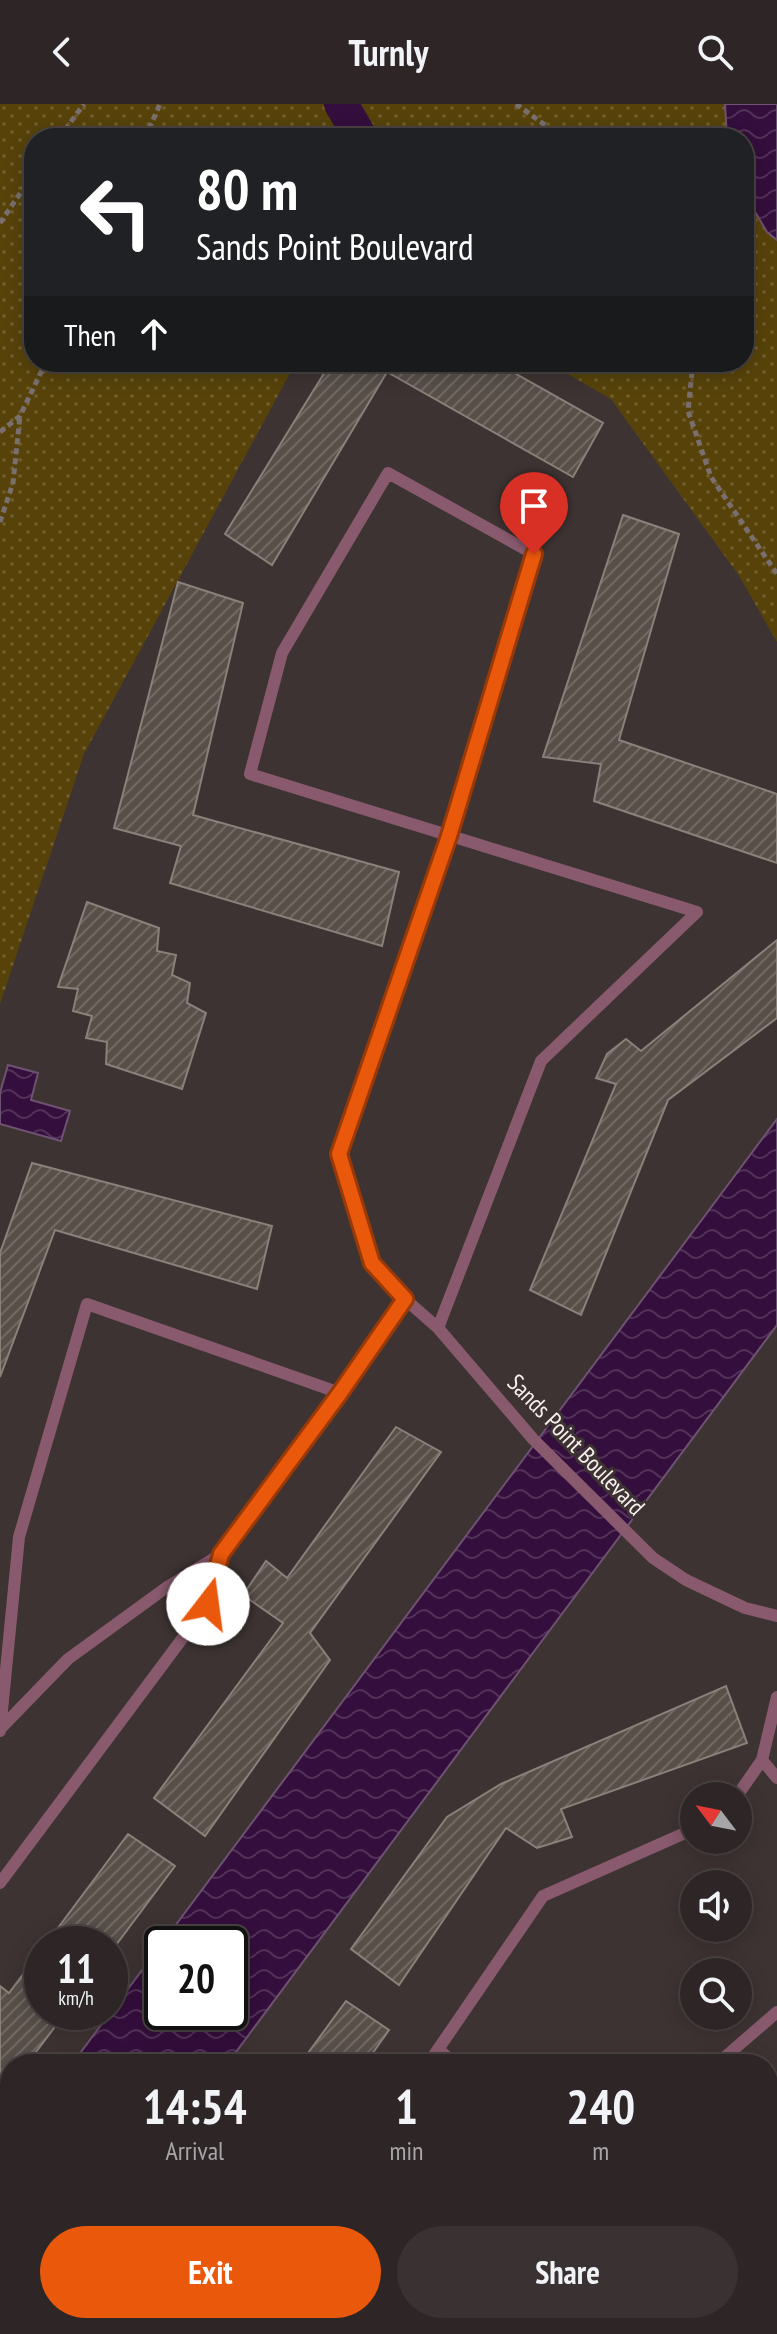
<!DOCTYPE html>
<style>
body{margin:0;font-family:"PT Sans Narrow",sans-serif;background:#3a3232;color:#f1f3f6;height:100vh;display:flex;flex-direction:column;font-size:30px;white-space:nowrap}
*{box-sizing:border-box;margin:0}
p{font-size:26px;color:#a7a5a7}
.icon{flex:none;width:44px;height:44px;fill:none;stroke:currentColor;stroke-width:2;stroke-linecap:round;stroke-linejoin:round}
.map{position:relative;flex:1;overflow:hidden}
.details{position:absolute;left:0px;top:1950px;width:778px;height:280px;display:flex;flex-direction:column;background:#2e2626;border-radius:32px 32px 0 0;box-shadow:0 4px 20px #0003,0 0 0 2px #494343}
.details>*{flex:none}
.hud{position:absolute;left:24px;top:24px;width:730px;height:244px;border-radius:32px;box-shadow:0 4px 20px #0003,0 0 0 2px #494343;background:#202124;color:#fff;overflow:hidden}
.needle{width:52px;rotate:302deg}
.tools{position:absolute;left:680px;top:1678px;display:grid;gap:16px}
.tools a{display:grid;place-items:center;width:72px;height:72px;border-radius:50%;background:#2e2626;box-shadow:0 4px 20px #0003,0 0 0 2px #494343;font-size:40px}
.speed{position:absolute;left:24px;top:1822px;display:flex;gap:16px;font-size:40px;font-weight:700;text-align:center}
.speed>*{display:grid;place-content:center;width:104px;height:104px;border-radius:50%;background:#2e2626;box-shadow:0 4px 20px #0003,0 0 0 2px #494343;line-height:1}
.speed small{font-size:20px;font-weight:400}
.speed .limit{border:4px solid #111;border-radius:12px;background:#fff;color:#111}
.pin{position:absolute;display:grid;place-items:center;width:68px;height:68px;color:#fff;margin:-82px -34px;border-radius:50% 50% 50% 0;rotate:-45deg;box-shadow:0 0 8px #0007}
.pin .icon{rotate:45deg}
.me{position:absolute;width:88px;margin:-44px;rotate:15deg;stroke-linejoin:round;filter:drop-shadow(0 0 6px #0008)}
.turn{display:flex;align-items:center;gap:28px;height:168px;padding:0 40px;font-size:36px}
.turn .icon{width:104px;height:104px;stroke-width:2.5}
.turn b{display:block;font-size:56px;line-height:68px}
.then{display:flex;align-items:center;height:76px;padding:0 40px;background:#0003;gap:16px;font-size:30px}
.eta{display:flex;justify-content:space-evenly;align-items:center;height:136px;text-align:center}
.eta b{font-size:48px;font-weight:700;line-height:56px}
.action{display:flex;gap:16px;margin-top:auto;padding:16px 40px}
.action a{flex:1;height:92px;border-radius:48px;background:#ea580c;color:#fff;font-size:32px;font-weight:700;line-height:92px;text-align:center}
.action a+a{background:#3a3232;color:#f1f3f6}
header{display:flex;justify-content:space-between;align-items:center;height:104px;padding:0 40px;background:#2e2626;font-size:36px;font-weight:700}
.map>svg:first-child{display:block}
.grass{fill:url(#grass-dots)}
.water{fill:url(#water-waves);stroke:#6e5272;stroke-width:2;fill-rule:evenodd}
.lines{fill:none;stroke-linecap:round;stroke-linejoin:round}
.canal{stroke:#340e3c;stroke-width:34}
.building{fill:url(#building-hatch);stroke:#8a817a;stroke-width:2}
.path{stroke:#786f6e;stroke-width:5;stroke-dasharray:6 4;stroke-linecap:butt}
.lane{stroke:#895a6e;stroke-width:12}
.route-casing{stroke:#983908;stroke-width:20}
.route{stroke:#ea580c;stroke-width:14}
.labels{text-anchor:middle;stroke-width:6;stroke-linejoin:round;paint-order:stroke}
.street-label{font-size:24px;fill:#f7f0ef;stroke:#3d3332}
</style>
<header><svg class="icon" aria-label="back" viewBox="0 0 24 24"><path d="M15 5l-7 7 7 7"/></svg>Turnly<svg class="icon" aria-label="search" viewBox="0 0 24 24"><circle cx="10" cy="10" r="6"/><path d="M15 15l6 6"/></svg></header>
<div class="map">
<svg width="777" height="2230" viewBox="0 0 777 2230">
<defs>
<pattern id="grass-dots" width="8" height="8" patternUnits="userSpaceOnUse" patternTransform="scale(2)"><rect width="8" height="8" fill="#57430a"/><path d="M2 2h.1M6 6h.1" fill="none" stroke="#705e2e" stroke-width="1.8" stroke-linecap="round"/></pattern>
<pattern id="water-waves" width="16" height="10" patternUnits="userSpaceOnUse" patternTransform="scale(2)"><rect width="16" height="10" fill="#340e3c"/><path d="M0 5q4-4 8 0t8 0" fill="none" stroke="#523158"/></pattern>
<pattern id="building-hatch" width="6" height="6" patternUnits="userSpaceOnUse" patternTransform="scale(2)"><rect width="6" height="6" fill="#584f49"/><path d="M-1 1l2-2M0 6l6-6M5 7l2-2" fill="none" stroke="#716964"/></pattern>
</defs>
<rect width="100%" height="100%" fill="#3d3332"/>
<path class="grass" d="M0,0H777V538L740,473L611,295L547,258H744V34H34V258H296L84,650L0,900Z
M777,2079V2230H572L585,2220H768V2085Z"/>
<path class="water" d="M725,0H777V136L767,128L744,89V34H727Z
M8,961L38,969L31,996L70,1007L61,1037L0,1020V989Z
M777,1015V1221L227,1960H72ZM162,1840H230V1908H162Z
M10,2043V2220H33L26,2230H0V2056Z"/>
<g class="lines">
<path class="canal" d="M341,0L361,34"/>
</g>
<path class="building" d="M331,258H495L603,319L573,373L387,268L272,461L225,430Z
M623,411L679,430L619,636L777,690V759L594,697L601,660L543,653Z
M178,478L243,499L193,711L399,768L382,842L170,779L181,742L114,724Z
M87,798L159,824L157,847L176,851L172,871L190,879L187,899L206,909L182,985L106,960L107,938L86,934L92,912L73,907L78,885L58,883Z
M777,836V914L668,996L581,1211L530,1186L616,980L596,974L607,950L626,935L641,947Z
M32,1059L272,1122L257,1185L55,1126L0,1273V1149Z
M396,1323L441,1348L310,1529L330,1556L205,1732L154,1694L283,1519L243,1491L266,1457L287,1474Z
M726,1582L747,1639L561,1705L572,1733L537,1744L506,1724L399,1881L351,1845L447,1713L501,1680Z
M128,1730L175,1762L110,1849V1840H46Z
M42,1845V1908H66L27,1960H10V1982L0,1996V1882L9,1889Z
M346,1897L389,1926L365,1960H300Z
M768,2004L777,2033V2060L768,2063Z
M75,2220H143L135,2230H67Z
M428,2220H499L490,2230H419Z"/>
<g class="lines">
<path class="path" d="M516,0L563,34
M59,34L84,0
M145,34L160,0
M0,119L34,69
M693,258L688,307L711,373L777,470
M0,328L20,312L46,258
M0,418L13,379L20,312"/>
<path class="lane" d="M438,1224L541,957L697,808L250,670L282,549L388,369L534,450L449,732L339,1050L372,1159L405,1195L438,1224L533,1335L653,1454L686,1476L745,1504L777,1512
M2,1623L68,1555L167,1483L221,1450
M0,1627L19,1433L87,1200L340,1289
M762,1656L777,1674
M737,1692L762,1656L777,1593
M0,1779L208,1500L221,1450L340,1289L405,1195
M438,1945L456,1960
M428,1960L543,1792L694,1725
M705,1960L725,1953L777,1908
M208,2230L215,2220
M314,2230L331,2220"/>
</g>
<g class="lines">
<g class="route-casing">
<path id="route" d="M208,1500L221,1450L340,1289L405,1195L372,1159L339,1050L449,732L534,450"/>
</g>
<use href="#route" class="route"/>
</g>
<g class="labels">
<g class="street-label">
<text transform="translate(576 1341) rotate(46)" y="8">Sands Point Boulevard</text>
</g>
</g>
</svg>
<div class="tools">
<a><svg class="needle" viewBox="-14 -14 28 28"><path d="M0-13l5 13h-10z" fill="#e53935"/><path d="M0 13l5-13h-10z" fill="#a7a5a7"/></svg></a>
<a><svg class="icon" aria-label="sound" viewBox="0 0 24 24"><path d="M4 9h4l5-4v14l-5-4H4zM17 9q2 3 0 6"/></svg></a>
<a><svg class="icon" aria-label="search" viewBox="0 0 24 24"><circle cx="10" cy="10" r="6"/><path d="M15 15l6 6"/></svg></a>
</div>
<div class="speed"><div>11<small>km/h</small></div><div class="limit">20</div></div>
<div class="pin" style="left:534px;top:450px;background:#d93025"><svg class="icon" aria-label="arrive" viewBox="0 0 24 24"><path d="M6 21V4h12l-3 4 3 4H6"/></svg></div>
<svg class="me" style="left:208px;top:1500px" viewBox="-20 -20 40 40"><circle r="19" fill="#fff"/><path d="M0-13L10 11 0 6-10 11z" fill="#ea580c"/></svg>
<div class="hud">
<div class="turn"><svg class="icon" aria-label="left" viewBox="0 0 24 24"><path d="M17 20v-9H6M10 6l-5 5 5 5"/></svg><div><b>80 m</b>Sands Point Boulevard</div></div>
<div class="then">Then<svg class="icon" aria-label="ahead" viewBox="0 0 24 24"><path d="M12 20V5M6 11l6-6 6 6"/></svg></div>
</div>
<section class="details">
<div class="eta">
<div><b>14:54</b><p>Arrival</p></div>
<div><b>1</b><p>min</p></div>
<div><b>240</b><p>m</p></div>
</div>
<div class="action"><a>Exit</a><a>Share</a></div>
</section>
</div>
